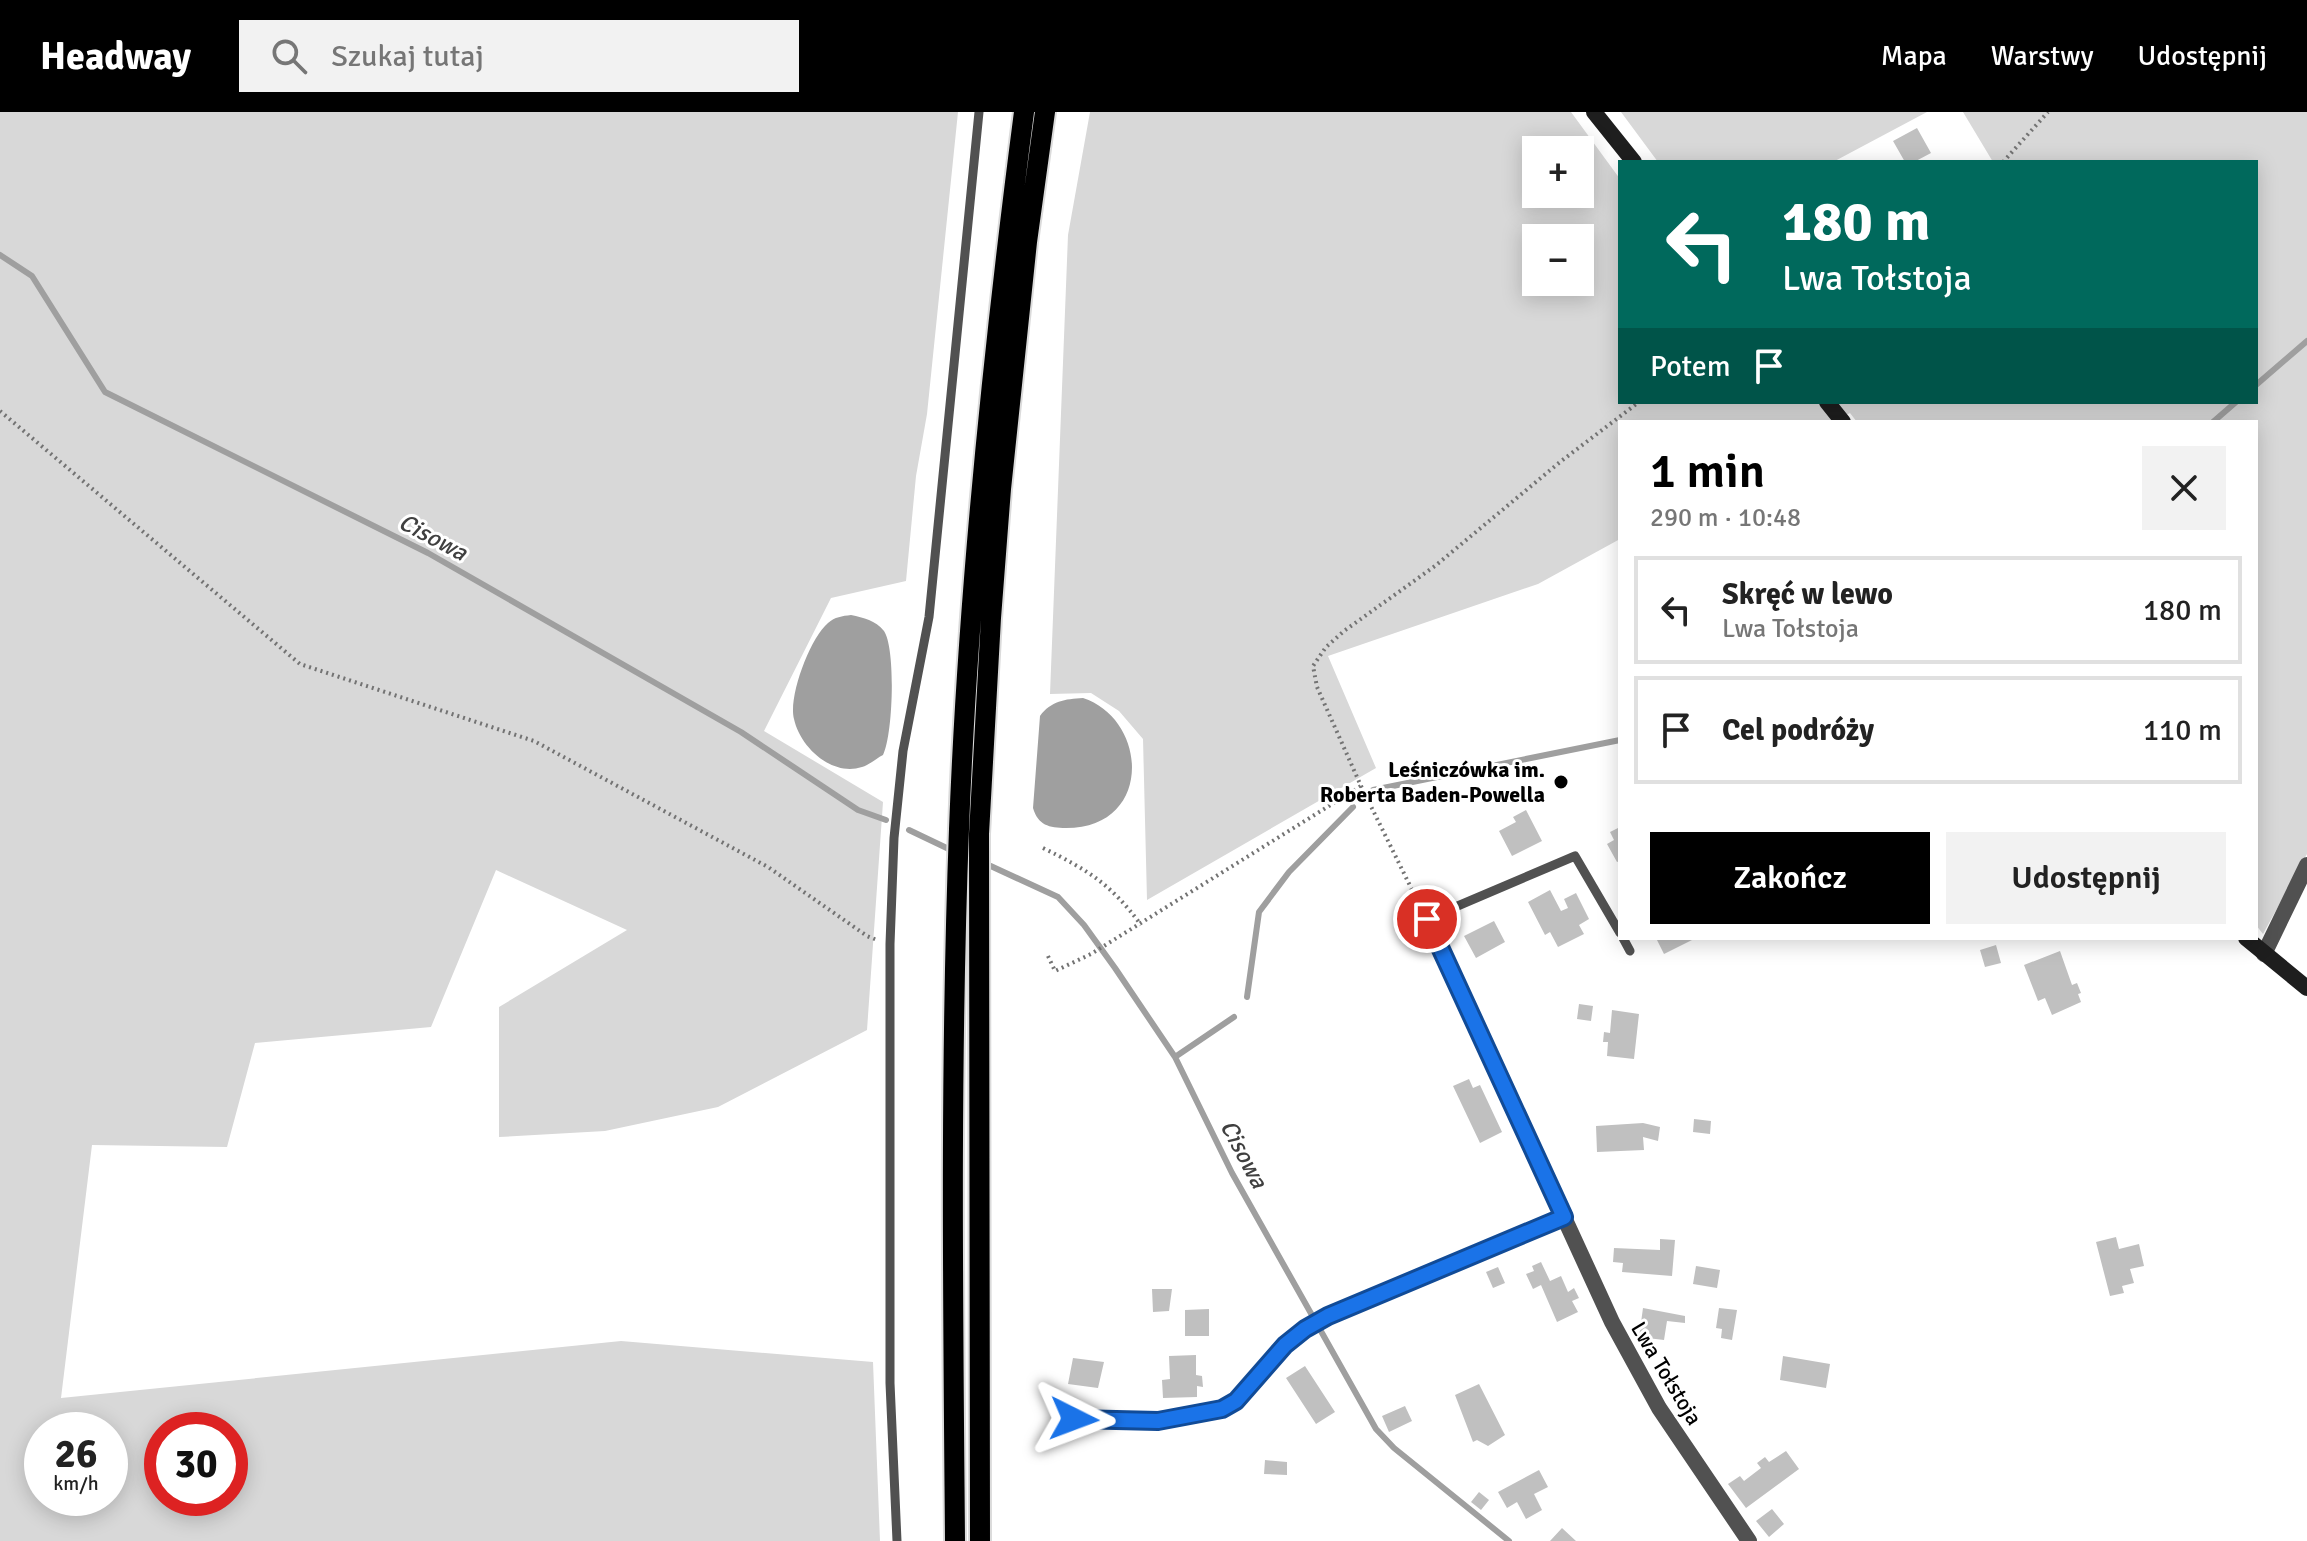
<!DOCTYPE html>
<html lang="pl">
<meta charset="utf-8">
<style>
body{margin:0;font-family:Signika,sans-serif;background:#f2f2f2;color:#222;height:100vh;display:flex;flex-direction:column;font-size:30px;white-space:nowrap}
*{box-sizing:border-box;margin:0}
p{font-size:26px;color:#767676}
.icon{flex:none;width:44px;height:44px;fill:none;stroke:currentColor;stroke-width:2;stroke-linecap:round;stroke-linejoin:round}
.map{position:relative;flex:1;overflow:hidden}
.sheet{position:absolute;left:1618px;top:308px;width:640px;height:520px;display:flex;flex-direction:column;background:#fff;border-radius:0px;box-shadow:0 4px 20px #0003}
.sheet>*{flex:none}
.guide{position:absolute;left:1618px;top:48px;width:640px;height:244px;border-radius:0px;box-shadow:0 4px 20px #0003;background:#00695c;color:#fff;overflow:hidden}
.buttons{position:absolute;left:1522px;top:24px;display:grid;gap:16px}
.buttons a{display:grid;place-items:center;width:72px;height:72px;border-radius:0px;background:#fff;box-shadow:0 4px 20px #0003;font-size:40px}
.speed{position:absolute;left:24px;top:1300px;display:flex;gap:16px;font-size:40px;font-weight:700;text-align:center}
.speed>*{display:grid;place-content:center;width:104px;height:104px;border-radius:50%;background:#fff;box-shadow:0 4px 20px #0003;line-height:1}
.speed small{font-size:20px;font-weight:400}
.speed .limit{border:12px solid #d22;background:#fff;color:#111}
.pin{position:absolute;display:grid;place-items:center;width:68px;height:68px;color:#fff;margin:-34px;border:4px solid #fff;border-radius:50%;box-shadow:0 2px 8px #0007}
.me{position:absolute;width:88px;margin:-44px;rotate:93deg;stroke-linejoin:round;filter:drop-shadow(0 0 6px #0008)}
.turn{display:flex;align-items:center;gap:28px;height:168px;padding:0 32px;font-size:36px}
.turn .icon{width:104px;height:104px;stroke-width:2.5}
.turn b{display:block;font-size:56px;line-height:68px}
.then{display:flex;align-items:center;height:76px;padding:0 32px;background:#0003;gap:16px;font-size:30px}
.round{display:grid;place-items:center;flex:none;width:84px;height:84px;border-radius:0px;background:#f2f2f2}
.head{display:flex;align-items:center;justify-content:space-between;height:136px;padding:0 32px}
h1{font-size:48px;font-weight:600;line-height:60px;color:#000}
.primary-button{display:flex;gap:16px;margin-top:auto;padding:16px 32px}
.primary-button a{flex:1;height:92px;border-radius:0px;background:#000;color:#fff;font-size:32px;font-weight:600;line-height:92px;text-align:center}
.primary-button a+a{background:#f2f2f2;color:#222}
ul{padding:0;list-style:none}
li{display:flex;align-items:center;gap:24px;height:108px;margin:0 16px 12px;padding:0 16px;border:4px solid #e0e0e0;border-radius:0px}
li div{flex:1}
li b{display:block;font-size:30px}
li em{font-style:normal}
header{display:flex;align-items:center;gap:48px;box-sizing:border-box;height:112px;padding:0 40px;background:#000;color:#fff}
header strong{font-size:38px}
nav{display:flex;gap:44px;margin-inline-start:auto;font-size:28px}
.search{width:560px;height:72px;background:#f2f2f2;display:flex;align-items:center;gap:20px;box-sizing:border-box;padding:0 28px;border-radius:0px;color:#767676;font-size:30px}
.map>svg:first-child{display:block}
.green{fill:#d8d8d8;fill-rule:evenodd}
.water{fill:#9f9f9f}
.lines{fill:none;stroke-linecap:round;stroke-linejoin:round}
.stream{stroke:#9f9f9f;stroke-width:6}
.building{fill:#c0c0c0}
.primary-casing{stroke:#dbdbdb;stroke-width:24}
.path{stroke:#737373;stroke-width:4;stroke-dasharray:2 4;stroke-linecap:butt}
.lane{stroke:#515151;stroke-width:9}
.street{stroke:#515151;stroke-width:16}
.secondary{stroke:#1e1e1e;stroke-width:16}
.primary{stroke:#000;stroke-width:20}
.route-casing{stroke:#114b97;stroke-width:20}
.route{stroke:#1a73e8;stroke-width:14}
.poi-dot{fill:#000;stroke:#fff;stroke-width:3}
.labels{text-anchor:middle;stroke-width:6;stroke-linejoin:round;paint-order:stroke}
.poi-label{font-size:22px;font-weight:bold;fill:#000;stroke:#fff;text-anchor:end}
.street-label{font-size:22px;fill:#000;stroke:#fff}
.water-label{font-size:24px;font-style:italic;fill:#404040;stroke:#fff}
</style>
<header>
<strong>Headway</strong>
<div class="search"><svg class="icon" aria-label="search" viewBox="0 0 24 24"><circle cx="10" cy="10" r="6"/><path d="M15 15l6 6"/></svg>Szukaj tutaj</div>
<nav><a>Mapa</a><a>Warstwy</a><a>Udostępnij</a></nav>
</header>
<div class="map">
<svg width="2307" height="1429" viewBox="0 0 2307 1429">
<rect width="100%" height="100%" fill="#fff"/>
<path class="green" d="M0,0H958L927,302L916,364L906,469L831,486L764,619L883,690L867,918L718,995L605,1019L499,1025V895L627,818L496,758L431,915L255,931L227,1035L92,1033L61,1286L621,1229L873,1250L880,1429H0ZM110,1318V1386H42V1318ZM230,1318V1386H162V1318Z
M1090,0H1571L1620,67V290H2256V50H1993L1963,0H2307V742L2263,822L2256,813V310H1857L1850,301L1832,310H1620V427L1538,472L1328,544L1376,656L1147,788L1143,627L1119,599L1091,581L1050,582L1068,123ZM1536,38H1580V82H1536ZM1536,126H1580V170H1536Z
M1621,0H1927L1833,50H1658Z"/>
<path class="water" d="M851,503C864,506 875,508 884,519C896,537 893,623 883,643C877,646 869,653 862,655C832,665 800,635 794,607C788,585 810,526 828,511C835,505 842,504 851,503Z
M1083,586C1149,608 1153,716 1066,716C1049,716 1038,713 1033,696L1040,604C1051,589 1065,587 1083,586Z"/>
<g class="lines">
<path class="stream" d="M0,143L32,164L105,280L428,441L741,620L858,698L886,708
M2256,273L2307,229
M2213,310L2236,290
M1373,678L1620,628
M909,718L953,739
M982,750L1058,785L1084,813L1115,856L1175,945L1232,1061L1376,1317L1394,1336L1509,1429
M1247,885L1259,800L1289,760L1353,695
M1175,945L1234,905"/>
</g>
<path class="building" d="M1917,16L1931,41L1914,50H1905L1893,29Z
M1526,698L1542,729L1512,744L1499,719L1516,710L1513,705Z
M1620,715V749L1617,750L1607,732L1614,728L1610,720Z
M1550,778L1561,799L1568,796L1564,787L1576,781L1589,807L1579,813L1584,822L1558,835L1550,820L1545,823L1528,790Z
M1494,809L1505,830L1476,846L1464,824Z
M1656,826H1696L1664,842Z
M1996,833L2001,851L1985,855L1980,838Z
M2060,839L2072,873L2077,871L2081,881L2078,882L2081,890L2052,903L2045,886L2038,889L2024,853Z
M1579,892L1593,894L1591,909L1577,907Z
M1612,898L1639,902L1634,947L1607,944L1608,930H1603L1604,920L1610,921Z
M1469,967L1473,976L1480,973L1502,1020L1480,1031L1453,974Z
M1694,1007L1711,1009L1710,1022L1693,1020Z
M1643,1011L1660,1015L1658,1029L1643,1025L1644,1038L1597,1040L1596,1014Z
M2116,1125L2119,1137L2139,1132L2144,1154L2130,1157L2134,1171L2122,1174L2124,1181L2110,1184L2096,1130Z
M1660,1127L1675,1128L1672,1164L1622,1160L1623,1151L1613,1150L1614,1136L1660,1138Z
M1541,1150L1550,1169L1561,1164L1568,1180L1574,1176L1579,1186L1572,1189L1578,1200L1557,1210L1541,1173L1533,1177L1526,1162L1534,1159L1532,1154Z
M1696,1154L1720,1158L1717,1176L1693,1172Z
M1498,1155L1505,1171L1493,1176L1486,1160Z
M1152,1177H1172L1169,1199L1153,1200Z
M1643,1196L1685,1204V1211L1667,1209L1664,1228L1639,1225Z
M1719,1196L1737,1198L1732,1228L1721,1226L1722,1217L1716,1216Z
M1209,1197V1224H1185V1198Z
M1196,1243V1263L1202,1264L1203,1275L1197,1274V1285L1163,1286L1162,1268L1170,1267L1169,1244Z
M1783,1244L1830,1252L1826,1276L1780,1268Z
M1073,1246L1104,1250L1098,1276L1068,1272Z
M1305,1254L1335,1300L1316,1312L1286,1266Z
M1479,1272L1505,1323L1488,1334L1477,1328L1473,1330L1455,1283Z
M1405,1294L1412,1309L1389,1320L1382,1304Z
M1786,1339L1799,1357L1746,1396L1728,1372L1740,1364L1744,1369L1761,1356L1757,1351L1765,1345L1769,1350Z
M1265,1348L1287,1350V1363L1264,1362Z
M1539,1358L1548,1375L1534,1382L1542,1398L1526,1407L1517,1390L1507,1396L1498,1380Z
M1479,1380L1489,1388L1481,1398L1471,1390Z
M1772,1397L1784,1412L1769,1425L1756,1409Z
M1562,1416L1576,1429H1550Z"/>
<g class="lines">
<g class="primary-casing">
<path id="primary" d="M955,1429C953,1192 950,954 959,717C968,477 993,238 1024,0
M980,1429L979,722L991,506L1001,377L1027,130L1045,0"/>
</g>
<path class="path" d="M2003,50L2048,0
M0,299L300,552L534,629L768,755L867,824L877,828
M1043,736C1088,758 1111,772 1141,813
M1420,794L1361,674L1317,575L1313,554L1326,535L1344,519L1435,454L1560,350L1639,290
M1048,844L1055,859L1091,842L1361,674"/>
<path class="lane" d="M1427,807L1575,744L1620,821
M1623,826L1630,839
M897,1429L890,1271V832L894,726L903,639L929,505L979,0"/>
<path class="street" d="M1427,807L1612,1210L1659,1296L1749,1429
M2264,842L2307,753
M1074,1307L1158,1309L1222,1297L1236,1289L1285,1233L1305,1217L1328,1204L1564,1105"/>
<path class="secondary" d="M1594,0L1634,50
M1827,290L1843,310
M2246,826L2307,876"/>
<use href="#primary" class="primary"/>
</g>
<g class="lines">
<g class="route-casing">
<path id="route" d="M1074,1307L1158,1309L1222,1297L1236,1289L1285,1233L1305,1217L1328,1204L1564,1105L1427,807"/>
</g>
<use href="#route" class="route"/>
</g>
<circle class="poi-dot" cx="1561" cy="670" r="8"/>
<g class="labels">
<g class="poi-label">
<text x="1545" y="665">Leśniczówka im.<tspan x="1545" dy="25">Roberta Baden-Powella</tspan></text>
</g>
<g class="street-label">
<text transform="translate(1667 1261) rotate(59)" y="8">Lwa Tołstoja</text>
</g>
<g class="water-label">
<text transform="translate(433 425) rotate(28)" y="8">Cisowa</text>
<text transform="translate(1244 1042) rotate(62)" y="8">Cisowa</text>
</g>
</g>
</svg>
<div class="buttons">
<a>+</a>
<a>−</a>
</div>
<div class="speed"><div>26<small>km/h</small></div><div class="limit">30</div></div>
<div class="pin" style="left:1427px;top:807px;background:#d93025"><svg class="icon" aria-label="arrive" viewBox="0 0 24 24"><path d="M6 21V4h12l-3 4 3 4H6"/></svg></div>
<svg class="me" style="left:1074px;top:1307px" viewBox="-20 -20 40 40"><path d="M0-17L14 15 0 8-14 15z" fill="#1a73e8" stroke="#fff" stroke-width="4"/></svg>
<div class="guide">
<div class="turn"><svg class="icon" aria-label="left" viewBox="0 0 24 24"><path d="M17 20v-9H6M10 6l-5 5 5 5"/></svg><div><b>180 m</b>Lwa Tołstoja</div></div>
<div class="then">Potem<svg class="icon" aria-label="arrive" viewBox="0 0 24 24"><path d="M6 21V4h12l-3 4 3 4H6"/></svg></div>
</div>
<section class="sheet">
<div class="head"><div><h1>1 min</h1><p>290 m · 10:48</p></div><a class="round"><svg class="icon" aria-label="close" viewBox="0 0 24 24"><path d="M6 6l12 12M18 6L6 18"/></svg></a></div>
<ul>
<li><svg class="icon" aria-label="left" viewBox="0 0 24 24"><path d="M17 20v-9H6M10 6l-5 5 5 5"/></svg><div><b>Skręć w lewo</b><p>Lwa Tołstoja</p></div><em>180 m</em></li>
<li><svg class="icon" aria-label="arrive" viewBox="0 0 24 24"><path d="M6 21V4h12l-3 4 3 4H6"/></svg><div><b>Cel podróży</b></div><em>110 m</em></li>
</ul>
<div class="primary-button"><a>Zakończ</a><a>Udostępnij</a></div>
</section>
</div>
